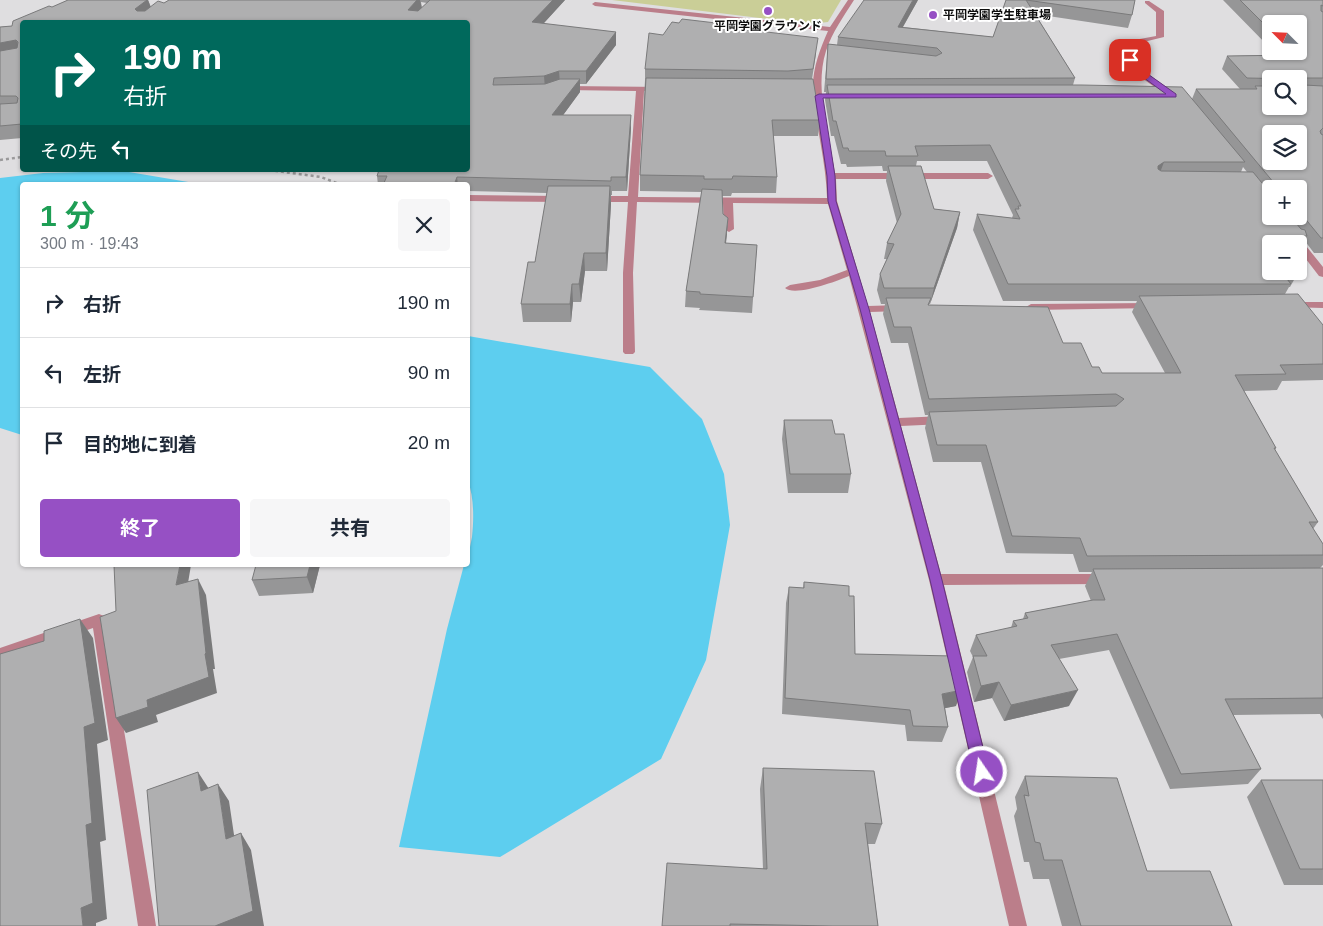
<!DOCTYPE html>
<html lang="ja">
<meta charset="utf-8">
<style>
body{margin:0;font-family:Helvetica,"Noto Sans JP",sans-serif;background:#f6f6f7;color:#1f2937;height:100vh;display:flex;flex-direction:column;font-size:19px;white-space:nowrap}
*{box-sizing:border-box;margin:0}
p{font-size:16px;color:#747a83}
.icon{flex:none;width:28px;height:28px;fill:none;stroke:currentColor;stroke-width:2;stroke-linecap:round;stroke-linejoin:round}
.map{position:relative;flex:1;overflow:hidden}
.panel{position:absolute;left:20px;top:182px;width:450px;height:385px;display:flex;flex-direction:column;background:#fff;border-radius:5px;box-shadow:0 1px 4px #0004}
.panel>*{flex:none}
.hud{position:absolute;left:20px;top:20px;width:450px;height:152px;border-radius:5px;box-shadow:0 1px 4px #0004;background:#00695c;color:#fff;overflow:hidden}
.needle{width:32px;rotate:294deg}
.tools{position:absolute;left:1262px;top:15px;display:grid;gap:10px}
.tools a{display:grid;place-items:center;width:45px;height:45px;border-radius:5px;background:#fff;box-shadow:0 1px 4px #0004;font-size:25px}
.pin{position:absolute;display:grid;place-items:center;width:42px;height:42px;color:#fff;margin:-21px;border-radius:10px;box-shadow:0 2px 8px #0006}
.me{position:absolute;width:55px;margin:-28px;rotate:347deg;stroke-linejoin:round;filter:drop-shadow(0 0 4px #0008)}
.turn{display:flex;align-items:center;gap:18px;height:105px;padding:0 20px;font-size:22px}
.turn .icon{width:65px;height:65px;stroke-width:2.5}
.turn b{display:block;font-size:35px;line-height:42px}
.then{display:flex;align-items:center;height:48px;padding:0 20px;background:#0003;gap:10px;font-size:19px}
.round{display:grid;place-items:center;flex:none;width:52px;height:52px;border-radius:5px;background:#f6f6f7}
.headline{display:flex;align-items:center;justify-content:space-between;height:85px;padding:0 20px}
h1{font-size:30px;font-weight:700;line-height:38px;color:#1e9e55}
.primary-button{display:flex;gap:10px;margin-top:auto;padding:10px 20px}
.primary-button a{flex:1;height:58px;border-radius:5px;background:#9650c4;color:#fff;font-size:20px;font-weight:700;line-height:58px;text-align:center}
.primary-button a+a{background:#f6f6f7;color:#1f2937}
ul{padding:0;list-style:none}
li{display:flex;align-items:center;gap:15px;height:70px;padding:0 20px;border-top:1px solid #e0e1e3}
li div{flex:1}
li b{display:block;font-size:19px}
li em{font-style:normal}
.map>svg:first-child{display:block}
.green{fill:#cace97}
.water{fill:#5dceef}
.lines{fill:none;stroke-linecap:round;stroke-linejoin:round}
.path{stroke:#9a999a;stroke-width:2.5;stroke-dasharray:3 3;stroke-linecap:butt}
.minor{fill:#bb7e8a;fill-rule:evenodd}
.wall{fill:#969697;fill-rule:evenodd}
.shaded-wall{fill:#7a7a7b}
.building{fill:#afafb0;stroke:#7a7a7b;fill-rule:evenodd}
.route{fill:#9650c4;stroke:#62347f}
.poi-dot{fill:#9650c4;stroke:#fff;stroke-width:2}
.labels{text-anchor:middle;stroke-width:4;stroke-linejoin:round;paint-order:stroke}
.far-poi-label{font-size:12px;font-weight:bold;fill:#0d0d0d;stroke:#fff;text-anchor:start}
</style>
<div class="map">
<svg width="1323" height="926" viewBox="0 0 1323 926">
<rect width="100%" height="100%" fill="#dfdee0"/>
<path class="green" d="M612,0H841L828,22L810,24Z"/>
<path class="water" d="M123,171L206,185H22V435L0,428V178L43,173Z
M468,336L650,367L702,419L724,474L730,525L706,660L661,759L500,857L399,847L447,629L464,565H468C468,555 470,547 472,537C474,519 474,497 468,481Z"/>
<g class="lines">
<path class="path" d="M0,160L22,157
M269,170L321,177L342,185"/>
<path class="minor" d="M848,0H854C844,16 832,32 826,51C814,89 829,135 835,173H988L993,176L988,179H836L837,201L868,306L901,305L906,308L901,311L870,312L899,418L944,416L950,420L944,424L901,426L941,574H1106L1111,575L1113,579L1111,583L1106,584L944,585L1027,926H1009L929,580L849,276C837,281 795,297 785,288L790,285L820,280L847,270L828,204L733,203L734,229L729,232L724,229L723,203L637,202L633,273L635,352L633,354H625L623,352V273L628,202H595L590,199L595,196H628L636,91L565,90L561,88L565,86L665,87V91H644L638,197L827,198C826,162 816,127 813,90C812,70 820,49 828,31L595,6L592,4L595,2L830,27Z
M1145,1H1149L1164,11V37L1123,47L1145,72L1176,94V98H1170L1139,76L1113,44L1156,36V12L1145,3Z
M468,195L562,196L567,199L562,202L468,201Z
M1272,216H1282L1323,267V277L1319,276L1299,250V244H1294Z
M1291,302H1323V308L1287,307L1286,305Z
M1151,303L1156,306L1155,308L1031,310L1026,307L1031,304Z
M99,614L104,616L106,620L156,926H138L93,628L0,660V648Z"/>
</g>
<path class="wall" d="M68,0H148L151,7L164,3L169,0H565L543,24L616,32V45L586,84H580V92L563,115L631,128L627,191H612V195H611V204L607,271H585L581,302H573L571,322H523L521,304L535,262L547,193L468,191V185H378L377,176L468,22H22V138L0,140V27L12,26ZM421,2L427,3L422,8Z
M918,0L903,27L993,37L1006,0H1135L1132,15L1128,28L1035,14L1075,78L1073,85L1192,99L1196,89H1240L1222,69L1227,56L1278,55L1274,51H1299L1271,24V49L1223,0H1323V253H1314L1305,241L1299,252V244H1271V271H1299L1290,287H1289L1285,294L1323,325V380L1282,381L1277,390L1244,391L1276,448L1275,450L1318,522L1313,529L1323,544V565L1320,568H1323V719L1320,714L1233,715L1261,769L1248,784L1170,789L1109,650L1059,659L1069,706L1004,721L992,698L974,702L967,672L973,657L970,651L976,635L1011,628L1013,621L1023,619L1025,613L1091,601L1085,586L1092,572H1079L1073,554L1006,553L981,462H933L925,428L928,415H925L908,343H891L883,314L885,304H881L877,290L880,274L887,259H884L887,243L897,223L886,181L887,171H883L882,166L847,167L846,164H841L834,136H831L825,100L826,92H824L827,57L828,44L837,45L838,37ZM1271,79H1299L1271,106ZM917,161H987L1013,215L1012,218L977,214L973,230L1003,301H1137L1132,312L1165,373H1102L1092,367L1063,343L929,305V304H930L957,228L960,212L934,209L916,166ZM1243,167L1247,172H1241ZM1271,189H1299V216H1271Z
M716,26L816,54L812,79L820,120L818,136H773L777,177L776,193H732L731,196H722L723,214L728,218L726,244L757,245L752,313L699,310L700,308L685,307L686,291L702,192L640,191V175L645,80V69Z
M784,420L835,434L851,474L848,493H788L782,439Z
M320,565L313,593L259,596L252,580Z
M804,582L849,596L855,654L956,706L945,708L948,727L942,742L907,741L905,725L782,714L786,603L789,587L803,588Z
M763,768L882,824L875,844H868L878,926H662L763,869L760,789Z
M1025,776L1147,871L1232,926H1062L1049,879H1033L1029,862H1024L1014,816L1017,809L1015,797Z
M1261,780H1323V885H1284L1247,797Z"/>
<path class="shaded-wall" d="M147,0H148L152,11L139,22L135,9Z
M417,0H420L422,9L410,22L408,10Z
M553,0H565L533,35L532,22Z
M913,0H918L896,39L898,27Z
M616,32V45L586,84V71Z
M16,40L22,53L0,58V43Z
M559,71L560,84L545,89L544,76Z
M580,79V92L553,129L552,115Z
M631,115V128L627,191L626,177Z
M1164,162L1158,178V166Z
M457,177L458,185H454Z
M610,186L611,204L607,271L606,253Z
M960,212L957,228L930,304L934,288Z
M728,218L727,233L724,259L725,243Z
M584,253L585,271L581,302L579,284Z
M572,284L573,302L571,322L570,304Z
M180,565H191L185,601L176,585Z
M310,565H320L313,593L307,577Z
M198,579L206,595L215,669H213L217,693L156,715L158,722L126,733L116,718L147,700L205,654Z
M80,619L93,638L108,740L97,744L106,840L100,842L107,919L96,923V926H83L81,908L86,825Z
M999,682L992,698L974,702L981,686Z
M962,690L956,706L936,710L942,694Z
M1078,690L1069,706L1004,721L1011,705Z
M198,772L209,789L201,791Z
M218,784L229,801L237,855L226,839Z
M241,833L251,850L264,926H215Z"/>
<path class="building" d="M68,0H147L135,9L137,11H145L158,1L164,3L169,0H417L408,10L418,11L430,0H553L532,22L616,32L586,71H559L544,76L494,78L493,85L545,84L560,79H580L552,115H631L626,177H611V181L457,177L454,185H383L387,176H377L379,170H468V22H22V124L0,126V104L17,103L18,98L16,96H0V51L17,48L18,42L16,40L0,43V27L12,26L13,21L49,6L52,7Z
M864,0H913L898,27L993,37L1006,0H1135L1132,15L1026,0L1075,78L826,79L828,44L936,56L942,53L937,48L838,37Z
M1240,0H1323V6L1321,5V11L1323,12V78H1305L1303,80L1304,85L1323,86V128L1320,131L1321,134L1323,135V238H1321L1299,211V189H1279L1196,89H1257L1255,86H1271V106H1299V79L1247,78L1227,56L1296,55L1292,51H1299V24H1271V31ZM1271,134H1299V161H1271Z
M682,19L716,23L715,26L818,38L813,69L788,71L645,69L649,33L663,35L672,22L679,23Z
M646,78L813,79L820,120H772L777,177L733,176L732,179H704V176L640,175Z
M827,85H1081L1182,87L1245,162H1164L1158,166V169L1161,171L1253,172L1271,194V216H1290L1301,229L1305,230L1307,236H1274L1280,244H1271V271H1294L1296,274H1283L1291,284H1008L977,214L1020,219L1015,209H1019L1018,206H1021L990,145L915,146L918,156H886L885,151H849L848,148H843L836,121H833Z
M888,166H921L934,209L960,212L934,288H884L880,274L894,244L887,243L901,214Z
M548,186H610L606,253H584L579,284H572L570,304H521L528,262H535Z
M702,189L722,190L723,214L728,218L725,243L757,245L753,297L700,294V292L686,291Z
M1298,294L1323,325V364L1280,365L1286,374L1235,375L1276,448H1274L1318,522H1309L1323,544V555L1087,556L1080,538L1012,536L986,445H937L929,412L1116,406L1124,399L1116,394L929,399L911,327H894L886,298H931L928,305L1048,307L1063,343H1081L1092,367H1099L1102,373H1181L1139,296Z
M784,420H832L835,434H844L851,474H790Z
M114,565H180L176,585L198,579L206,653L205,654L209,677L147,700L148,707L116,718L100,617L116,611Z
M256,565H310L307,577L252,580Z
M1323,568V698L1225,699L1261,769L1181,774L1117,634L1051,645L1078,690L1011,705L999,682L981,686L973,656H987L976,635L1017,626L1013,621L1028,618L1025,613L1093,600H1105L1093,569Z
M804,582L849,586V596H854L855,654L954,656L962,690L942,694L948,727L913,726L910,710L785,698L789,587L804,588Z
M80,619L95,723L84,727L92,823L86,825L93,903L81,908L83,926H0V654L44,641V631Z
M763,768L874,771L882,824L865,823L878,926H832L730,924V926H662L667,863L767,869Z
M198,772L201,791L218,784L226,839L241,833L253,911L215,926H159L147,790Z
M1025,776L1117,778L1147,871H1210L1232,926H1081L1062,860H1044L1040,843L1035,842L1024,795L1029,796Z
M1261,780H1323V869H1300Z"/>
<path class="route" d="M1128,58H1133L1145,72L1176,94V97L823,98L835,176L836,201L869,309L942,580L989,772L987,777L982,779L976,777L974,772L930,580L860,309L828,201L827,176L815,96L819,94H1166L1140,75L1128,61Z"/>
<g class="poi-dot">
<circle cx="768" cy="11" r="5"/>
<circle cx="933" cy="15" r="5"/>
</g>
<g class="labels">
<g class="far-poi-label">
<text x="943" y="19">平岡学園学生駐車場</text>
<text x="768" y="30" text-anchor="middle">平岡学園グラウンド</text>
</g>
</g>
</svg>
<div class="tools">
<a><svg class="needle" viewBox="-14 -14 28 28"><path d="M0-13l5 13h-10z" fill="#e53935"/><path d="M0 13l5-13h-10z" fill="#747a83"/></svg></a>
<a><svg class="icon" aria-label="search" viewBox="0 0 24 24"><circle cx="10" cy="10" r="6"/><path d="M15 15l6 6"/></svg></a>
<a><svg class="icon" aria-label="layers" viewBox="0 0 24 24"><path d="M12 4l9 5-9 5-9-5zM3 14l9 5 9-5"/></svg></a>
<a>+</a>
<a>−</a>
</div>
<div class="pin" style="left:1130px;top:60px;background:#d93025"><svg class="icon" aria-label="arrive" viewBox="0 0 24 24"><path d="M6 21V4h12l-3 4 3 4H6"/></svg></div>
<svg class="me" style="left:982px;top:772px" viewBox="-20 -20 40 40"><circle r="17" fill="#9650c4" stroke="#fff" stroke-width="3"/><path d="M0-11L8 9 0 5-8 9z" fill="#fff"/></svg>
<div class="hud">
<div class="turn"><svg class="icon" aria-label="right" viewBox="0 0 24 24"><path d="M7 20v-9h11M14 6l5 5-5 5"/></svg><div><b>190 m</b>右折</div></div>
<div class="then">その先<svg class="icon" aria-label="left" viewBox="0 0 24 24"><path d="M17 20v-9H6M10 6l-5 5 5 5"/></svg></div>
</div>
<section class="panel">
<div class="headline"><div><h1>1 分</h1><p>300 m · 19:43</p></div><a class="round"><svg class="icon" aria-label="close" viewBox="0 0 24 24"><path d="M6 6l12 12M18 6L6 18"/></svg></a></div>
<ul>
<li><svg class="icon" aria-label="right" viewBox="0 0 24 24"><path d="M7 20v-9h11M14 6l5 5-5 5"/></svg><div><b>右折</b></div><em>190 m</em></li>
<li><svg class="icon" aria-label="left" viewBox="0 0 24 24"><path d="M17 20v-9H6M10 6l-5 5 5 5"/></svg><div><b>左折</b></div><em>90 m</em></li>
<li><svg class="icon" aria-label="arrive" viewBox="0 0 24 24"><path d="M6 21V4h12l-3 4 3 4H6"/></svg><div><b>目的地に到着</b></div><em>20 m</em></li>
</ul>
<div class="primary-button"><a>終了</a><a>共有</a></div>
</section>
</div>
